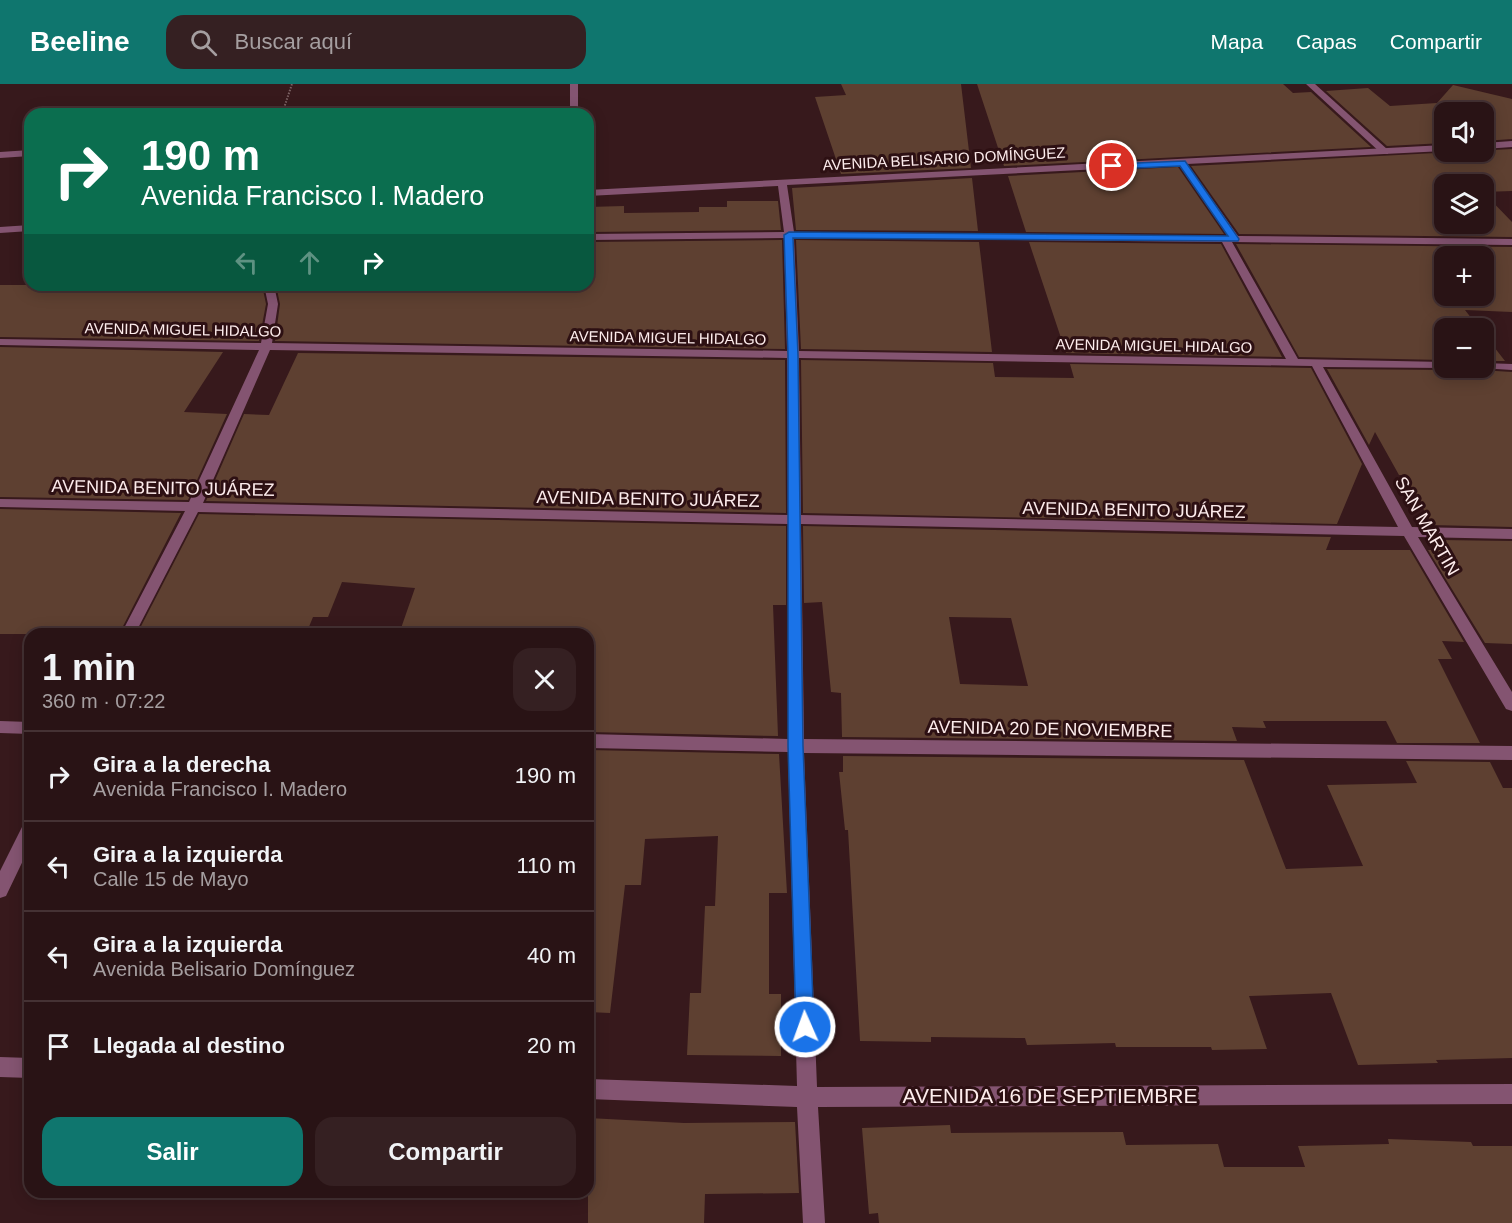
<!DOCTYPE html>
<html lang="es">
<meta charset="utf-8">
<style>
body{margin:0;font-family:Helvetica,sans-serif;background:#352022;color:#f1f3f6;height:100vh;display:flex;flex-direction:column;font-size:22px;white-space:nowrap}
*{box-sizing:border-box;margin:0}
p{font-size:20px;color:#a59ea0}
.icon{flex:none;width:33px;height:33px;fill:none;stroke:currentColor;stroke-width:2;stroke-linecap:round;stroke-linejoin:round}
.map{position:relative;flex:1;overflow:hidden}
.panel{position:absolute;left:24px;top:544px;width:570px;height:570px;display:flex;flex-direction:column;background:#291315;border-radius:18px;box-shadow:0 3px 15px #0003,0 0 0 2px #453234}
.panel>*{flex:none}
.guide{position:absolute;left:24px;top:24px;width:570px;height:183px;border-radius:18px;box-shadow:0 3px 15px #0003,0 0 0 2px #453234;background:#0b6e4f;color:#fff;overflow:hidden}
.fabs{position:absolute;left:1434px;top:18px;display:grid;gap:12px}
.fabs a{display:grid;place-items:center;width:60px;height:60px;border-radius:12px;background:#291315;box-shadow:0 3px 15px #0003,0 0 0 2px #453234;font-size:30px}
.pin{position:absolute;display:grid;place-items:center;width:51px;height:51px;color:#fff;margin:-26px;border:3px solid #fff;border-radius:50%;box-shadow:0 2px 6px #0007}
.me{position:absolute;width:66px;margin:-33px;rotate:358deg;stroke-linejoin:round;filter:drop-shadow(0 0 4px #0008)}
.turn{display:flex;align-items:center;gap:21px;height:126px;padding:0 18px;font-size:27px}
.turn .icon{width:78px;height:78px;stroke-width:2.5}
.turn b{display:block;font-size:42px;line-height:51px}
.lanes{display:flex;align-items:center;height:57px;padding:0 18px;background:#0003;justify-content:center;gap:30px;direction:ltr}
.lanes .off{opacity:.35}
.round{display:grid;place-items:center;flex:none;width:63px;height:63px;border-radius:18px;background:#352022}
.overview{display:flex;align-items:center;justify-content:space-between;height:102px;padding:0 18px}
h1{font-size:36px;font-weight:700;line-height:45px}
.primary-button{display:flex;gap:12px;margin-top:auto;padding:12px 18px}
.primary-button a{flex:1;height:69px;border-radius:18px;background:#0f766e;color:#fff;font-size:24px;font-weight:700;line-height:69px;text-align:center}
.primary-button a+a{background:#352022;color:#f1f3f6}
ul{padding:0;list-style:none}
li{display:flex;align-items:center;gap:18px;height:90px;padding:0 18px;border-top:2px solid #453234}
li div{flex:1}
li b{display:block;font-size:22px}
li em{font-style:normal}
header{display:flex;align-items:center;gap:36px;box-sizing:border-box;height:84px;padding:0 30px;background:#0f766e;color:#fff}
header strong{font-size:28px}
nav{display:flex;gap:33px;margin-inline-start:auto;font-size:21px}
.search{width:420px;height:54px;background:#352022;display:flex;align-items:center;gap:15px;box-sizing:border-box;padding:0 21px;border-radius:18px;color:#a59ea0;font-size:22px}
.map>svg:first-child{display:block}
.building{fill:#5e4031;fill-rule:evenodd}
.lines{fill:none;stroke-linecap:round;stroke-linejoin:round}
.path{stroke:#7c6264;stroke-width:2;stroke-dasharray:1.5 1.5;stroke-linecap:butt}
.lane{fill:#845471;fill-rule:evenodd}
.street{fill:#845471;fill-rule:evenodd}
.route{fill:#1a73e8;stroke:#114b97;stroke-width:1.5}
.labels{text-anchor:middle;stroke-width:6;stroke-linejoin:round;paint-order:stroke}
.far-street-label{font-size:15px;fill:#fdecec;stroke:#2d1013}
.street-label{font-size:18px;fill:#fdecec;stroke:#2d1013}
.near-street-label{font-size:21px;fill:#fdecec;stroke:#2d1013}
</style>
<header>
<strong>Beeline</strong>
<div class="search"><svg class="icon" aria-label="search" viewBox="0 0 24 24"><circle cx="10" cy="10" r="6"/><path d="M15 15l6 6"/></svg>Buscar aquí</div>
<nav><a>Mapa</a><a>Capas</a><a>Compartir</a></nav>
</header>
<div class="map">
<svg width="1512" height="1139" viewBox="0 0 1512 1139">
<rect width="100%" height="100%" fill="#37191c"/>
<path class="building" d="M841,0H961L971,84L841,90L815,13L846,11Z
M977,0H1283L1293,9L1311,8L1371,63L1004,82Z
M1453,1L1512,15V55L1484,57V28H1444V59L1387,62L1326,7L1368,4L1390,22L1437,19Z
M1512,65V107L1484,108V100H1444V140H1484V109L1512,138V153L1239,150L1191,82Z
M1178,83L1224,150L1026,148L1008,92Z
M972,94L978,147L796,146L792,104Z
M727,117H778L781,146L588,148V123L624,122V129L699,128V123H727Z
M782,156L785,265L275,257L280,220L276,201H588V158Z
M796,156L979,158L992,268L801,265Z
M1029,158L1221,160L1282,273L1066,269Z
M1236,160L1512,163V228L1465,226L1479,244H1444V276L1299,273ZM1444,172H1484V212H1444Z
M0,201H262L266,220L259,257L0,253Z
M1484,250L1505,277H1484Z
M0,263L223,268L184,328L227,330L188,416L0,413Z
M298,269L785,276L786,429L206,417L244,330L269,331Z
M801,276L993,279L995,293L1074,294L1070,280L1311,284L1362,380L1337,440L803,429Z
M1446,284H1478L1480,286L1512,288V443L1432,441L1405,391H1399L1375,348L1369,361L1327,285L1444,286Z
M0,425L181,429L119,550H0Z
M199,430L786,442V521H773L778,652L588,648V550H399L415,504L342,498L328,533H313L306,550H137Z
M803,442L1331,453L1326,466H1410L1464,558L1442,557L1452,575H1438L1480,659H1397L1386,637H1263L1266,644L1232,643L1237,657L842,653L841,609L831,608L822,518L804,519ZM949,533L1011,534L1028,602L960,600Z
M1440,456L1512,457V560L1485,559L1428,466H1445Z
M588,666L779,670L787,809H769V910H781V972L687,971L690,909H701L705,822H715L718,752L645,755L641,801H625L610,929L588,928Z
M843,672L1244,676L1286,785L1363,782L1327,701L1417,699L1406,677L1490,678L1503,704H1512V974L1436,976L1438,979L1358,981L1331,909L1249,912L1267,965L1212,966L1211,963H1116L1115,959L1027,961L1025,954L931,953V958L860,957L848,746H845L839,688H843Z
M588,1034L684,1039L795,1038L799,1109L705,1110L704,1139H588Z
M950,1041L951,1049L1123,1048L1126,1061L1218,1060L1224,1083H1305L1298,1062L1389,1060L1388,1055L1471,1058L1473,1062H1512V1139H879L878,1129L869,1130L862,1044Z"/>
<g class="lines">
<path class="path" d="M282,30L292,0"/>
<path class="lane" d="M1306,0H1315L1388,66V70H1382Z"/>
<path class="street" d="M570,0H578V30H570Z
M1512,57V63L1484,65V59Z
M1444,61V67L1187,80L1238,152L1512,155V161L1232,158L1298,275L1444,278V284H1448H1444L1323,283L1412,443L1512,445V455L1418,453L1512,608V627L1506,625L1404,452L801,440L804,655L1512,662V676L804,669L817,1003L1512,1000V1020L818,1023L825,1139H803L797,1023L588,1015V995L797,1002L788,668L588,664V650L788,655V440L198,428L135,550H121L185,427L0,423V415L189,418L259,266L0,261V255L261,259L268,220L264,201H274L278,220L272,259L787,267L784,154L588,156V150L784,148L778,102L588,112V106ZM1179,81L1228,152L794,148L787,101ZM794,154L1222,158L1286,275L799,267ZM270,266L787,274L788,431L203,419ZM799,274L1312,282L1398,443L801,431Z
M30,66V72L0,74V68Z
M30,141V147L0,149V143Z
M1484,279L1512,280V286L1480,284H1484Z
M0,637L30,638V650L0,649Z
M30,737V762L6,812L0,814V787L24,739Z
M0,973L30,974V994L0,993Z"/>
</g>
<path class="route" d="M1185,77L1239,155L1238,157L793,154L798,271L803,662L814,943L811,949L805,952L799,949L796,943L788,662V271L784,151L789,148L1228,152L1180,82L1112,85L1108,82L1112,80Z"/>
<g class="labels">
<g class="far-street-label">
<text transform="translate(944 75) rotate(-3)" y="5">AVENIDA BELISARIO DOMÍNGUEZ</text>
<text transform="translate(183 246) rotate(1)" y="5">AVENIDA MIGUEL HIDALGO</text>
<text transform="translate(668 254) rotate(1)" y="5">AVENIDA MIGUEL HIDALGO</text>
<text transform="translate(1154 262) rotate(1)" y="5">AVENIDA MIGUEL HIDALGO</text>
</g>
<g class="street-label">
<text transform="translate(163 404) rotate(1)" y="6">AVENIDA BENITO JUÁREZ</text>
<text transform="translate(648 415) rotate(1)" y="6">AVENIDA BENITO JUÁREZ</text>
<text transform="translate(1134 426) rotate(1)" y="6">AVENIDA BENITO JUÁREZ</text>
<text transform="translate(1427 442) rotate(60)" y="6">SAN MARTIN</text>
<text transform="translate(1050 645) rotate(1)" y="6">AVENIDA 20 DE NOVIEMBRE</text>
</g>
<g class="near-street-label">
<text x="1050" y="1019">AVENIDA 16 DE SEPTIEMBRE</text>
</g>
</g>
</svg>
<div class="fabs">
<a><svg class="icon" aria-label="sound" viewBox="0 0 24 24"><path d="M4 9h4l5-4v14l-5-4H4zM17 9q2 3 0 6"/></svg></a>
<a><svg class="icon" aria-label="layers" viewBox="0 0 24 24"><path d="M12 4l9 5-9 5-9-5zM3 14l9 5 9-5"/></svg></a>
<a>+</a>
<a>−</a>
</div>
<div class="pin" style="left:1112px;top:82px;background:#d93025"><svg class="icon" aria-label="arrive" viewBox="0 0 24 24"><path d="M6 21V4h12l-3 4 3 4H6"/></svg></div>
<svg class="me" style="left:805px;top:943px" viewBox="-20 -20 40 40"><circle r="17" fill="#1a73e8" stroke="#fff" stroke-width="3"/><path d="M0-11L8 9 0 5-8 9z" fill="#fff"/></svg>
<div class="guide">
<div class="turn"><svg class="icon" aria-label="right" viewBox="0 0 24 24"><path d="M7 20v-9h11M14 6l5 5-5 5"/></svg><div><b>190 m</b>Avenida Francisco I. Madero</div></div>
<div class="lanes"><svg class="icon off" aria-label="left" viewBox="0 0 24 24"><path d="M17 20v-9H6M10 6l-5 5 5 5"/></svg><svg class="icon off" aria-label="ahead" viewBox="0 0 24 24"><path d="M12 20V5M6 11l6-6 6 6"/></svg><svg class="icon" aria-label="right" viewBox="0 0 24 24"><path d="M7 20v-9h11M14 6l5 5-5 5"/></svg></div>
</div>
<section class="panel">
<div class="overview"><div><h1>1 min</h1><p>360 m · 07:22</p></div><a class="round"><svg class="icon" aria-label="close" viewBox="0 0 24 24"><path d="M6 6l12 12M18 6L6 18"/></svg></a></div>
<ul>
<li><svg class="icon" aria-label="right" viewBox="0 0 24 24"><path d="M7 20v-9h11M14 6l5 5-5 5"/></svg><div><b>Gira a la derecha</b><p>Avenida Francisco I. Madero</p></div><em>190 m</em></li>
<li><svg class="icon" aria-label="left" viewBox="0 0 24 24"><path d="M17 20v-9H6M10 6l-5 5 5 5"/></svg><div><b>Gira a la izquierda</b><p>Calle 15 de Mayo</p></div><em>110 m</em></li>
<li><svg class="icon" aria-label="left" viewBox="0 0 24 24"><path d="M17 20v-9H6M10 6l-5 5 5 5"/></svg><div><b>Gira a la izquierda</b><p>Avenida Belisario Domínguez</p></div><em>40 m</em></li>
<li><svg class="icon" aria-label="arrive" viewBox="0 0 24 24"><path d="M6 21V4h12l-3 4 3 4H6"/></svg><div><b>Llegada al destino</b></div><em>20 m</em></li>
</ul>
<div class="primary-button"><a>Salir</a><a>Compartir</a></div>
</section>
</div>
